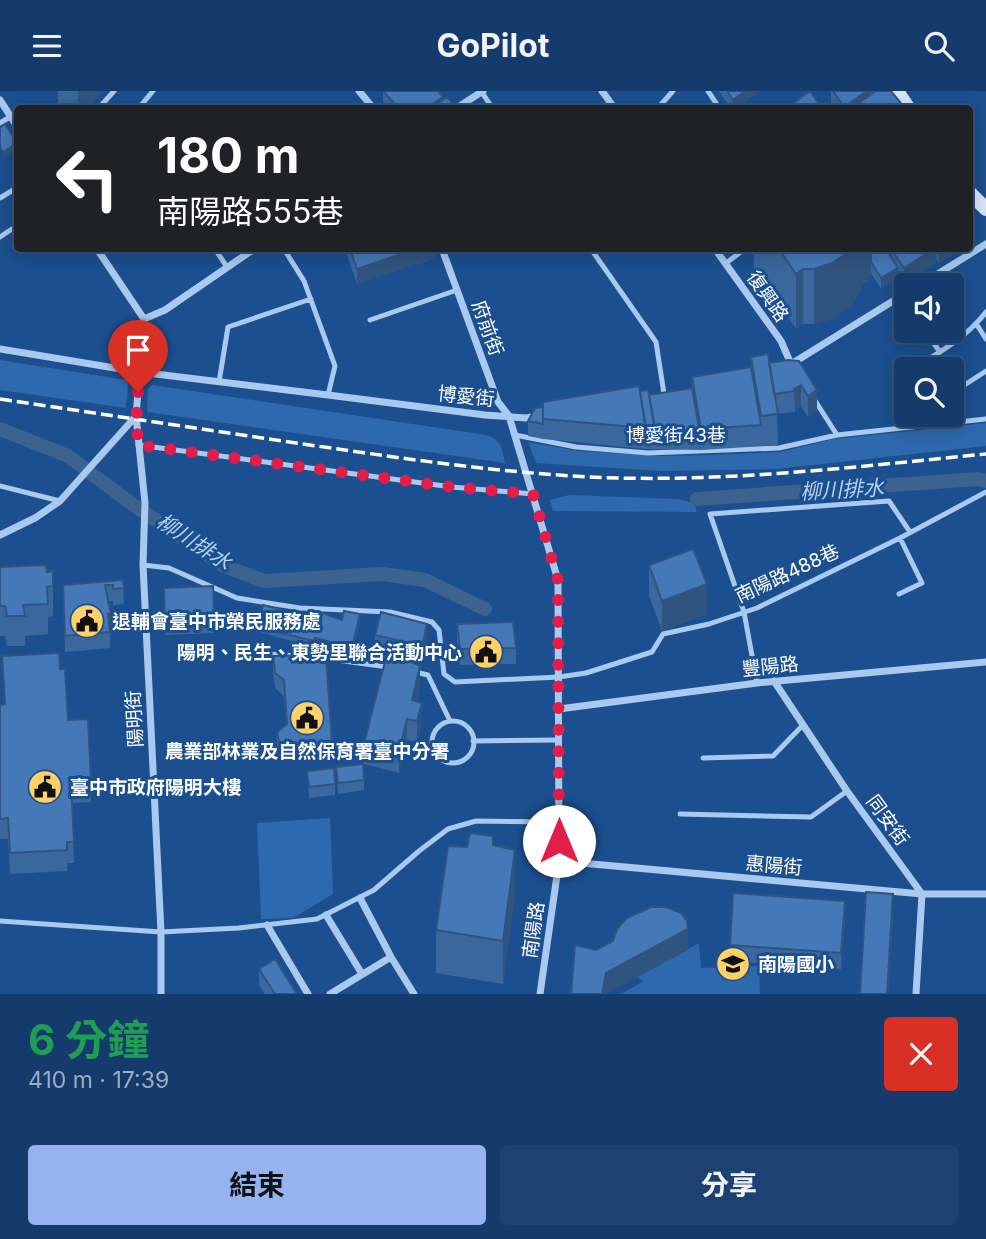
<!DOCTYPE html>
<html lang="zh-TW">
<meta charset="utf-8">
<style>
body{margin:0;font-family:Inter,"Noto Sans TC",sans-serif;background:#1d4271;color:#f1f3f6;height:100vh;display:flex;flex-direction:column;font-size:26px;white-space:nowrap}
*{box-sizing:border-box;margin:0}
p{font-size:23px;color:#9dadc1}
.icon{flex:none;width:38px;height:38px;fill:none;stroke:currentColor;stroke-width:2;stroke-linecap:round;stroke-linejoin:round}
.map{position:relative;height:903px;overflow:hidden}
.drawer{display:flex;flex-direction:column;background:#143b6b;flex:1}
.drawer>*{flex:none}
.guide{position:absolute;left:14px;top:14px;width:959px;height:147px;border-radius:7px;box-shadow:0 4px 18px #0003,0 0 0 2px #33557e;background:#202124;color:#fff;overflow:hidden}
.buttons{position:absolute;left:894px;top:182px;display:grid;gap:14px}
.buttons a{display:grid;place-items:center;width:70px;height:70px;border-radius:7px;background:#143b6b;box-shadow:0 4px 18px #0003,0 0 0 2px #33557e;font-size:35px}
.pin{position:absolute;display:grid;place-items:center;width:60px;height:60px;color:#fff;margin:-72px -30px;border-radius:50% 50% 50% 0;rotate:-45deg;box-shadow:0 0 7px #0007}
.pin .icon{rotate:45deg}
.me{position:absolute;width:77px;margin:-38px;rotate:0deg;stroke-linejoin:round;filter:drop-shadow(0 0 5px #0008)}
.turn{display:flex;align-items:center;gap:24px;height:147px;padding:0 28px;font-size:32px}
.turn .icon{width:91px;height:91px;stroke-width:2.5}
.turn b{display:block;font-size:49px;line-height:60px}
.round{display:grid;place-items:center;flex:none;width:74px;height:74px;border-radius:7px;background:#1d4271}
.head{display:flex;align-items:center;justify-content:space-between;height:119px;padding:0 28px}
h1{font-size:42px;font-weight:700;line-height:52px;color:#1e9e55}
.primary-button{display:flex;gap:14px;margin-top:auto;padding:14px 28px}
.primary-button a{flex:1;height:80px;border-radius:7px;background:#95b2f1;color:#111;font-size:28px;font-weight:700;line-height:80px;text-align:center}
.primary-button a+a{background:#1d4271;color:#f1f3f6}
header{display:flex;justify-content:space-between;align-items:center;height:91px;padding:0 28px;background:#143b6b;font-size:32px;font-weight:700}
.map>svg:first-child{display:block}
.green{fill:#2e69ad}
.lines{fill:none;stroke-linecap:round;stroke-linejoin:round}
.canal{stroke:#3c6290;stroke-width:14}
.lane{stroke:#a9c9ee;stroke-width:5}
.street{stroke:#a9c9ee;stroke-width:7}
.secondary{stroke:#d6e6fa;stroke-width:14}
.rail{stroke:#fff;stroke-width:3.5;stroke-dasharray:12 5;stroke-linecap:butt}
.wall{fill:#3a679d}
.shaded-wall{fill:#305480}
.building{fill:#4478b7;stroke:#305480;stroke-width:2}
.route{stroke:#e11d48;stroke-width:12;stroke-dasharray:0 21.6}
.labels{text-anchor:middle;stroke-width:6;stroke-linejoin:round;paint-order:stroke}
.street-label{font-size:19px;fill:#fff;stroke:#1b4f8f}
.poi-label{font-size:19px;font-weight:bold;fill:#fff;stroke:#1b4f8f;text-anchor:start}
.water-label{font-size:21px;font-style:italic;fill:#b5d3f5;stroke:#1b4f8f}
</style>
<header><svg class="icon" aria-label="menu" viewBox="0 0 24 24"><path d="M4 6h16M4 12h16M4 18h16"/></svg>GoPilot<svg class="icon" aria-label="search" viewBox="0 0 24 24"><circle cx="10" cy="10" r="6"/><path d="M15 15l6 6"/></svg></header>
<div class="map">
<svg width="986" height="903" viewBox="0 0 986 903">
<rect width="100%" height="100%" fill="#1b4f8f"/>
<path class="green" d="M0,269L126,289L128,293L126,317L0,299Z
M152,294L486,344C501,349 502,356 505,372L147,321L148,298Z
M986,332V355L776,378L661,380L536,372L528,351L578,360L660,365L711,364L780,361L834,348Z
M569,404L679,408L694,412L697,421L553,420L550,409Z
M330,727L333,803L293,827L261,828L257,732Z
M699,852L701,877L759,875L760,903H621L644,890L637,886Z"/>
<g class="lines">
<path class="canal" d="M0,338L68,365L132,413L224,475L264,490L383,483L425,489L485,518
M697,408L978,388L986,390"/>
<path class="lane" d="M481,0L493,18
M708,0L720,18
M98,18L114,0
M138,18L153,0
M657,18L673,0
M0,32L10,26
M0,107L18,96
M0,146L18,134
M215,158L227,176
M284,158L304,190L335,275L328,304
M591,158L656,251L664,303
M726,172L745,158
M901,205L906,213
M370,229L457,199
M977,234L986,248
M925,240L940,261
M912,278C939,262 967,246 986,221
M906,282L903,284L906,291
M219,291L228,236L311,208
M952,302L986,280
M814,308L837,344L986,328
M515,344L576,356L648,362L779,357L837,344
M138,354L452,396L533,403
M0,395L60,410
M143,474L169,477L237,507L300,517L390,521L432,531L439,539L444,583L455,591L559,586L586,582L652,561L663,543L709,533L757,517L900,447L986,401
M899,503L922,492L900,447
M238,561L298,565
M322,567L388,576
M415,581L428,584L450,630
M757,592L744,521L710,423L889,410L910,441
M432 651a21 21 0 1 1 42 0a21 21 0 1 1-42 0Z
M473,650L559,649
M703,667L773,665L803,634
M680,723L811,726L847,700
M0,830L161,841L239,837L317,828L374,799L419,760L448,738L476,730L559,731"/>
<path class="street" d="M359,0L374,18
M602,0L615,18
M0,9L18,37
M455,18L483,0
M97,158L144,228L136,325L145,412L143,474L161,841V903
M442,158L498,311L509,325L558,489L559,770L540,903
M715,158L781,250L791,273
M920,194L986,153
M144,228L165,219L254,158
M0,258L139,281L328,304L485,324L526,327L537,325
M788,275L906,202
M0,444L35,427L60,410L136,325
M774,590L847,700L922,803L916,903
M559,618L757,592L986,571
M559,770L922,803H986
M360,807L391,866L414,903
M326,824L362,883
M267,834L308,903
M330,903L391,866"/>
<path class="secondary" d="M897,0L909,18
M970,102L986,118"/>
<path class="rail" d="M0,308C101,323 202,338 303,353C407,368 512,384 618,387C741,390 863,375 986,363"/>
</g>
<path class="wall" d="M58,0H101V1L88,18H62L58,14Z
M383,0L443,9L453,18H389L383,11Z
M719,0H760L735,18H731Z
M831,0H891L904,18H831Z
M345,158H436V167L357,193Z
M754,158H886L887,160V158H962L939,172L936,168V172L904,193L898,184V187L881,198L871,182V187L862,193L860,201L851,215L832,228L814,233H803L796,238L754,177Z
M751,266L769,272L788,269L817,320L808,326L801,315L795,318V321L777,323L778,354L701,359L646,358L543,348L528,345V330L640,300L649,304L692,297V286L751,276Z
M649,474L707,523L662,540L649,505Z
M0,476L47,481L53,480V525L48,526V543L25,545V555H7L5,545H0Z
M123,489L124,513L113,514V510H108L111,524L110,557L65,561L63,494Z
M164,497L214,526V542L165,544Z
M360,528L352,561L315,552L314,556L258,541V536L319,529Z
M457,533L516,557V573L460,574L457,549Z
M427,543L422,566L375,555V544Z
M2,565L60,578L68,629L91,690V711L72,712L74,772H67V780L10,783L8,748H0V614H4Z
M273,565L332,652V668L280,671L277,657V641L286,634L284,605L275,597L273,581Z
M420,596L417,610L422,633L417,651L407,649L399,682L364,673V652Z
M336,676L364,689V699L338,703Z
M307,680L335,693V704L309,707Z
M493,754L515,801L503,893L436,882V839L467,756Z
M845,826L841,878L730,870V854Z
M259,878L297,903H265L259,894Z"/>
<path class="shaded-wall" d="M78,0H101V1L88,18H78Z
M745,0H760L735,18H733V9Z
M867,0H884L872,18H844V16Z
M443,6V17L425,18Z
M17,52V57L3,67V61Z
M972,119V139L970,148V127Z
M416,158H436V167L357,193V178Z
M731,158H738L731,163Z
M853,158H880L871,164V187L862,193L860,201L851,215L832,228L814,233V178Z
M934,158H936V172L904,193V177Z
M939,158H962L939,172Z
M898,177V187L881,198V187Z
M803,178V233L796,238V183Z
M801,294V315L795,318L794,298Z
M817,299V320L808,326V305Z
M707,493V523L662,540V510Z
M360,523V528L352,561V556Z
M427,533V543L422,566V555Z
M420,575V596L412,630V609Z
M422,612V633L417,651V630Z
M407,628V649L399,682V661Z
M515,759V801L503,893V850Z
M893,803V833L889,903H887Z
M845,810V826L841,878V862Z
M688,838V859L606,903H602L606,882Z"/>
<path class="building" d="M383,0H438L443,6L425,18H399Z
M727,0H745L733,9Z
M810,0L819,13L813,18H795L792,13Z
M833,0H867L844,16Z
M876,0H891L904,16L902,18H850Z
M447,6L453,13L447,18H430Z
M5,33L17,52L3,61L0,56V36Z
M970,112L972,119L970,127Z
M350,158H416L357,178Z
M779,158H853L851,160L832,172L814,178H803L796,183Z
M876,158H886L898,177L881,187L871,171V160Z
M891,158H934L904,177Z
M768,263L778,323L761,325L751,266Z
M788,269L799,270L817,299L808,305L801,294L794,298L795,300L774,303L769,272Z
M751,276L761,334L701,338L692,286Z
M639,295L646,337L543,328V311Z
M692,297L701,349L656,347L649,304Z
M648,299L656,342H646L640,300Z
M543,316V333L528,330L535,317Z
M693,458L707,493L662,510L649,474Z
M46,474L47,481L53,480V495L47,496L48,513L23,514L25,525H7L5,515H0V476Z
M123,489L124,497L113,498V494H105L111,524L108,523L110,541L65,545L63,494Z
M213,495L214,526L165,528L164,497Z
M263,514L319,529L322,522L342,529L344,520L360,523L352,556L315,547L314,550L258,536Z
M381,521L427,533L422,555L375,544Z
M513,531L516,557L460,558L457,533Z
M59,562L60,578H65L68,629L88,628L91,690L71,691L74,751H67V759L10,762L8,727L0,728V614L5,613L2,565Z
M326,564L332,652L280,655L277,641L287,633L284,589L275,582L273,565Z
M402,566L420,575L412,609L422,612L417,630L407,628L399,661L364,652L386,567L400,571Z
M363,673L364,689L338,692L336,676Z
M334,677L335,693L309,696L307,680Z
M470,742L493,745V754L515,759L503,850L436,839L448,755L467,756Z
M866,801L893,803L887,903H860Z
M733,802L845,810L841,862L730,854Z
M651,816H666L681,822L687,830L688,838L606,882L602,903H571L575,854L596,859L613,850L617,838L627,827Z
M275,868L297,903H275L259,878Z"/>
<g class="lines">
<path class="route" d="M138,301L136,303L138,354L452,396L533,403L558,489L559,750"/>
</g>
<defs>
<g id="civic-disc" transform="scale(1.75)"><circle r="9.5" fill="#ffd166" stroke="#1b4f8f"/><path d="M-.6-6.5H3V-4.5H.6V-3L4-1V1h2V6H-6V1h2V-1L-.6-3ZM-1.2 2.5V6h2.4V2.5Z" fill="#111"/></g>
<g id="school-disc" transform="scale(1.75)"><circle r="9.5" fill="#ffd166" stroke="#1b4f8f"/><path d="M0-5L7-2L0 1L-7-2ZM-4 1L0 2.5L4 1V4Q0 6-4 4Z" fill="#111"/></g>
</defs>
<g fill-rule="evenodd">
<use href="#civic-disc" x="87" y="530"/>
<use href="#civic-disc" x="486" y="561"/>
<use href="#civic-disc" x="307" y="627"/>
<use href="#civic-disc" x="45" y="696"/>
<use href="#school-disc" x="733" y="873"/>
</g>
<g class="labels">
<g class="street-label">
<text transform="translate(768 205) rotate(55)" y="7">復興路</text>
<text transform="translate(488 237) rotate(70)" y="7">府前街</text>
<text transform="translate(466 305) rotate(6)" y="7">博愛街</text>
<text x="676" y="351">博愛街43巷</text>
<text transform="translate(787 482) rotate(-25)" y="7">南陽路488巷</text>
<text transform="translate(770 575) rotate(-6)" y="7">豐陽路</text>
<text transform="translate(134 628) rotate(-93)" y="7">陽明街</text>
<text transform="translate(888 729) rotate(54)" y="7">同安街</text>
<text transform="translate(774 774) rotate(5)" y="7">惠陽街</text>
<text transform="translate(533 839) rotate(-82)" y="7">南陽路</text>
</g>
<g class="poi-label">
<text x="112" y="537">退輔會臺中市榮民服務處</text>
<text x="462" y="568" text-anchor="end">陽明、民生、東勢里聯合活動中心</text>
<text x="307" y="667" text-anchor="middle">農業部林業及自然保育署臺中分署</text>
<text x="70" y="703">臺中市政府陽明大樓</text>
<text x="758" y="880">南陽國小</text>
</g>
<g class="water-label">
<text transform="translate(842 399) rotate(-3)" y="7">柳川排水</text>
<text transform="translate(194 451) rotate(33)" y="7">柳川排水</text>
</g>
</g>
</svg>
<div class="buttons">
<a><svg class="icon" aria-label="sound" viewBox="0 0 24 24"><path d="M4 9h4l5-4v14l-5-4H4zM17 9q2 3 0 6"/></svg></a>
<a><svg class="icon" aria-label="search" viewBox="0 0 24 24"><circle cx="10" cy="10" r="6"/><path d="M15 15l6 6"/></svg></a>
</div>
<div class="pin" style="left:138px;top:301px;background:#d93025"><svg class="icon" aria-label="arrive" viewBox="0 0 24 24"><path d="M6 21V4h12l-3 4 3 4H6"/></svg></div>
<svg class="me" style="left:559px;top:750px" viewBox="-20 -20 40 40"><circle r="19" fill="#fff"/><path d="M0-13L10 11 0 6-10 11z" fill="#e11d48"/></svg>
<div class="guide">
<div class="turn"><svg class="icon" aria-label="left" viewBox="0 0 24 24"><path d="M17 20v-9H6M10 6l-5 5 5 5"/></svg><div><b>180 m</b>南陽路555巷</div></div>
</div>
</div>
<section class="drawer">
<div class="head"><div><h1>6 分鐘</h1><p>410 m · 17:39</p></div><a class="round" style="background:#d93025;color:#fff"><svg class="icon" aria-label="close" viewBox="0 0 24 24"><path d="M6 6l12 12M18 6L6 18"/></svg></a></div>
<div class="primary-button"><a>結束</a><a>分享</a></div>
</section>
